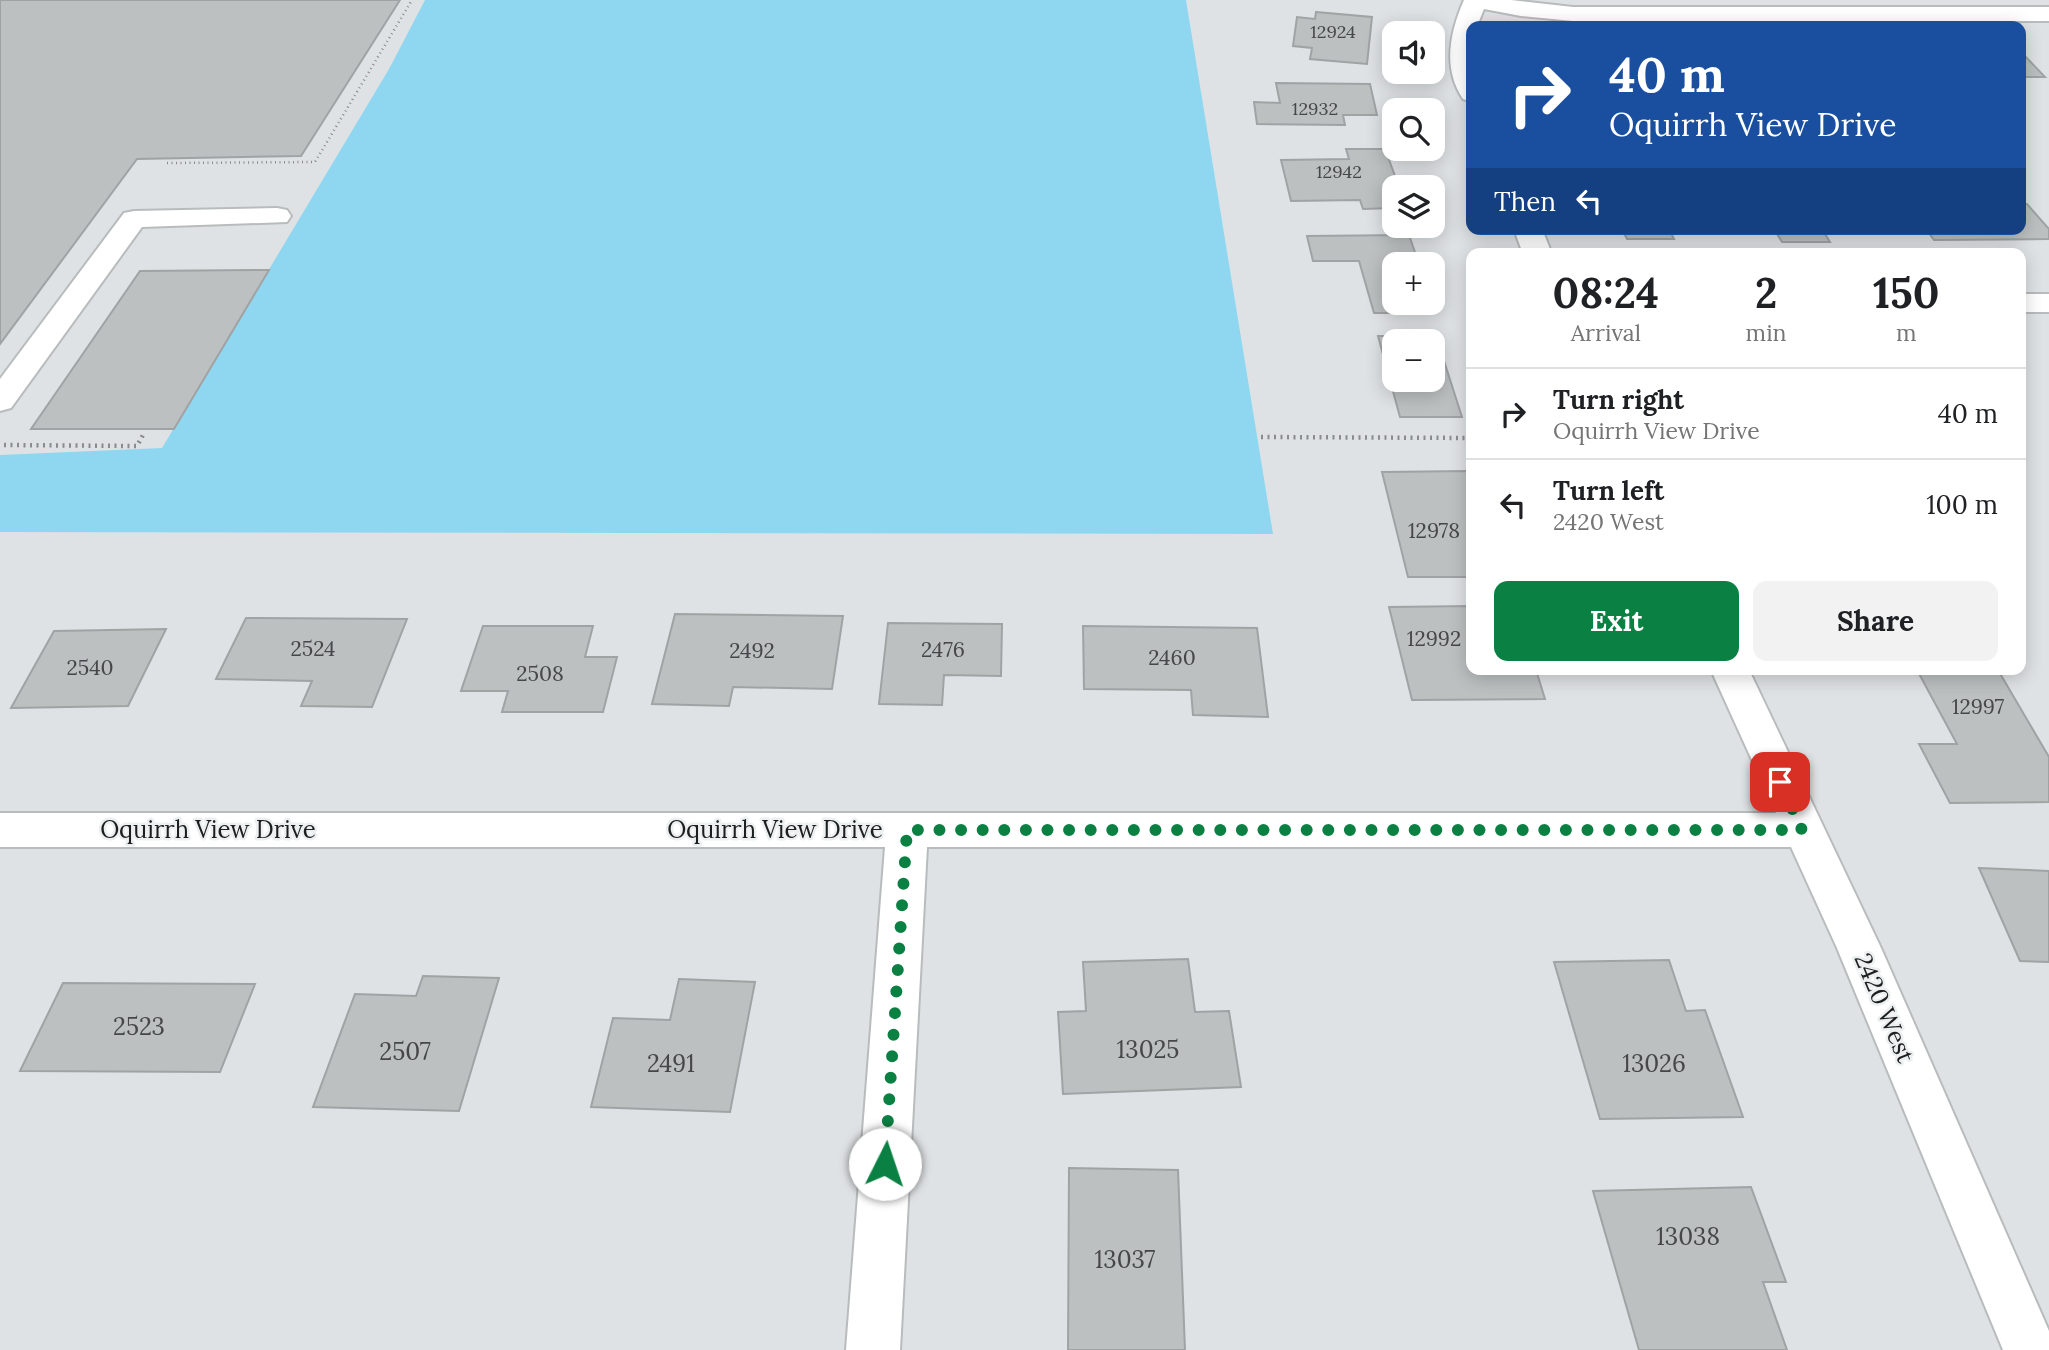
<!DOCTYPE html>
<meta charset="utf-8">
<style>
body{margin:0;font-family:Lora,serif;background:#f2f2f2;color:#202124;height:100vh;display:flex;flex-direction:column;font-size:26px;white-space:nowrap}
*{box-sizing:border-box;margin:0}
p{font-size:23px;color:#757577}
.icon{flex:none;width:38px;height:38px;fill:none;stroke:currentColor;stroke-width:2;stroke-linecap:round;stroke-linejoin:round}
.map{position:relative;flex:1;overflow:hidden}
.panel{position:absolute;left:1466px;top:248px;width:560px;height:427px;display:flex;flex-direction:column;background:#fff;border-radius:14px;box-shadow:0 4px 18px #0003}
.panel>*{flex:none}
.banner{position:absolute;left:1466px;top:21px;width:560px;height:214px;border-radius:14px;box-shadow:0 4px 18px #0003;background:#1a4fa0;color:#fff;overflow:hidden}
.fabs{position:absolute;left:1382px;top:21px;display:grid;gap:14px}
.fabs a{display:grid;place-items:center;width:63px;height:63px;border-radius:14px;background:#fff;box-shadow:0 4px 18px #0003;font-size:35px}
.pin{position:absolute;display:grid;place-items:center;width:60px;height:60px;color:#fff;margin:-30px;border-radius:14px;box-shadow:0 4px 10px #0006}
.me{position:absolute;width:77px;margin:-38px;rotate:4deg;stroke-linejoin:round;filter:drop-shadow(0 0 5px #0008)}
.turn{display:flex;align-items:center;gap:24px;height:147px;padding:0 28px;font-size:32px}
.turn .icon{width:91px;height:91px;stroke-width:2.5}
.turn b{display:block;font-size:49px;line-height:60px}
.then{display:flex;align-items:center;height:66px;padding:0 28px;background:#0003;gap:14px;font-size:26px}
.eta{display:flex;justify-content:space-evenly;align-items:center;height:119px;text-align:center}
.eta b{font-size:42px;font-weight:700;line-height:49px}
.cta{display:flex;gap:14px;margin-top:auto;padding:14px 28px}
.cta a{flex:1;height:80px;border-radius:14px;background:#0b8043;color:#fff;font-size:28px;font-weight:700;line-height:80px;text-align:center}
.cta a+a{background:#f2f2f2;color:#202124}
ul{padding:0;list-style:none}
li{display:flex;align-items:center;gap:21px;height:91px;padding:0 28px;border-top:2px solid #e0e0e0}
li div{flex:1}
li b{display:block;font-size:26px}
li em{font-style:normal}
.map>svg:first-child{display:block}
.green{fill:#8fd7f1}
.building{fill:#bcc0c1;stroke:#a0a3a4;stroke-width:2;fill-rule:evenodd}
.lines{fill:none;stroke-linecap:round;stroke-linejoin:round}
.minor-casing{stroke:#b8bcbd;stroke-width:4}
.path-far1{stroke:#898b8c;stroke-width:2.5;stroke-dasharray:1 3.5;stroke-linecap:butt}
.path{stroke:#898b8c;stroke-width:4.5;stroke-dasharray:2 4.5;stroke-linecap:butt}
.minor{fill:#fff;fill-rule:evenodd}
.route{stroke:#0b8043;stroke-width:12;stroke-dasharray:0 21.6}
.labels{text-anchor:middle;stroke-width:5;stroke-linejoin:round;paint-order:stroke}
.far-number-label{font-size:18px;fill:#454748}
.number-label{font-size:21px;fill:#454748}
.street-label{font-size:24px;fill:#1d1f1f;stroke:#ecf0f1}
.near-number-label{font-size:24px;fill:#454748}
</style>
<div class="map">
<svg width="2049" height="1350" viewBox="0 0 2049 1350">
<rect width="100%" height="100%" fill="#dfe2e4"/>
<path class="green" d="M425,0H1186L1273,534L0,532V455L162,448L389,69Z"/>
<path class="building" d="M0,0H400L301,156L137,159L0,344Z
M1316,12L1372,17L1367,64L1310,59L1312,48L1293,46L1297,17L1315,19Z
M2021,55H2024L2045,77H2021Z
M1276,83L1370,84L1377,115H1343L1345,125L1257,124L1254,102L1280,103Z
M1346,149H1385L1398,184L1385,185L1393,208L1363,209L1360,200L1291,201L1281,160L1349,159Z
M2021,204H2027L2049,229V239L1934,240L1926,229H2021Z
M1622,229H1669L1674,239H1627Z
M1774,229H1822L1830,242H1782Z
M1409,235L1419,264H1395V303H1431L1434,313H1374L1359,261H1313L1307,236Z
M269,270L174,429H31L140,271Z
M1378,336H1436L1462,417H1400ZM1395,341H1433V380H1395Z
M1467,471L1472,486V577H1408L1382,472Z
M1472,606V670H1536L1545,699L1412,700L1389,607Z
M675,614L843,616L832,689L733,687L729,706L652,704Z
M246,618L407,619L372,707L301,706L312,681L216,679Z
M888,623L1002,624L1001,676L944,675L942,705L879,704Z
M483,626H593L585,657H617L603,712H502L508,691H461Z
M1083,626L1257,628L1268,717L1193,715L1191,690L1084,689Z
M166,629L128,706L11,708L54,631Z
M1917,670H1998L2049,757V802L1950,803L1919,744H1957Z
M1979,868L2049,871V962L2020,961Z
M1188,959L1195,1012L1229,1011L1241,1087L1063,1094L1058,1012L1086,1011L1083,962Z
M1669,960L1686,1011L1705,1010L1743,1117L1600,1119L1554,962Z
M423,976L499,978L459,1111L313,1107L355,994L416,996Z
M679,979L755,982L730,1112L591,1107L613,1018L670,1020Z
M63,983L255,984L220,1072L20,1071Z
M1069,1168L1178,1170L1185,1350H1068Z
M1751,1187L1786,1282H1763L1787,1350H1639L1593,1191Z"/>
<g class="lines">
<g class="minor-casing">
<path id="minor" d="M1464,0H1511L1573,7H2049V21H1573L1521,16L1484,9L1477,26H1472V102L1463,99C1442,68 1450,32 1464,0Z
M277,208L287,210L291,216L287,222L142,227L11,408L0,411V379L124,213L134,211Z
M1514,229H1542L1552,254H1523Z
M2021,294H2049V312H2021Z
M1711,670H1749L1881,948L2049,1331V1350H2003L1837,948L1791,847H927L900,1350H846L885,847H0V813H1776Z"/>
</g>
<path class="path-far1" d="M167,163L315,162L412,0"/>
<path class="path" d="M1261,437L1472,438
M4,445L137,446L143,435"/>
<use href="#minor" class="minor"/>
</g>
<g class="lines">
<path class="route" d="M885,1164L907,830H1802L1780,782"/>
</g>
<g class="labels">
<g class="far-number-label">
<text x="1333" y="38">12924</text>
<text x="1315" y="115">12932</text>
<text x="1339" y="178">12942</text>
</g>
<g class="number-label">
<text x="1434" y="538">12978</text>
<text x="1434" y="646">12992</text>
<text x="313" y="656">2524</text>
<text x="943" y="657">2476</text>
<text x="752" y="658">2492</text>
<text x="1172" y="665">2460</text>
<text x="90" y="675">2540</text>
<text x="540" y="681">2508</text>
<text x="1978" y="714">12997</text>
</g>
<g class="street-label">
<text x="208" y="838">Oquirrh View Drive</text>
<text x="775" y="838">Oquirrh View Drive</text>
<text transform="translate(1884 1008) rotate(67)" y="8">2420 West</text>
</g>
<g class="near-number-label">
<text x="139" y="1035">2523</text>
<text x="1148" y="1058">13025</text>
<text x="405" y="1060">2507</text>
<text x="671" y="1072">2491</text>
<text x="1654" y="1072">13026</text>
<text x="1688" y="1245">13038</text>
<text x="1125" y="1268">13037</text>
</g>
</g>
</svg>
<div class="fabs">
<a><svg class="icon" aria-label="sound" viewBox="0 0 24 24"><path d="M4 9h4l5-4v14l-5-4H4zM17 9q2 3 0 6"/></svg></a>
<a><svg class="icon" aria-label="search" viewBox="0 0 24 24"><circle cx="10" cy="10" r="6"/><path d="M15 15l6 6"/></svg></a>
<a><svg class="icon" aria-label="layers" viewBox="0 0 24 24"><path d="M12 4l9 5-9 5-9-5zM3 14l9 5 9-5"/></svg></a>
<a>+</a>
<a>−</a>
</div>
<div class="pin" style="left:1780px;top:782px;background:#d93025"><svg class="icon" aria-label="arrive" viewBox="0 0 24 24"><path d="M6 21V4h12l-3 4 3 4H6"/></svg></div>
<svg class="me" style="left:885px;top:1164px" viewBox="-20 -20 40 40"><circle r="19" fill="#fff"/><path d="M0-13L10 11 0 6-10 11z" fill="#0b8043"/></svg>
<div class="banner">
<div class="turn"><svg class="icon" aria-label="right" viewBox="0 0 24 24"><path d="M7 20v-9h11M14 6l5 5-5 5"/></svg><div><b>40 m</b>Oquirrh View Drive</div></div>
<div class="then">Then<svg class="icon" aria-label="left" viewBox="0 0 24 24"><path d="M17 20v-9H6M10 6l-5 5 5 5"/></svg></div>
</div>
<section class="panel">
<div class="eta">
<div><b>08:24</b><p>Arrival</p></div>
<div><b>2</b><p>min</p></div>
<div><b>150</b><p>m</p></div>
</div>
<ul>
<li><svg class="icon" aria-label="right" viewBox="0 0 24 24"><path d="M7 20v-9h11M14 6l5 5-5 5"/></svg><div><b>Turn right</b><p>Oquirrh View Drive</p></div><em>40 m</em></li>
<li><svg class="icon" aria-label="left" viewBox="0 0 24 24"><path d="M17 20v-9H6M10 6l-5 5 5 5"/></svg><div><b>Turn left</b><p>2420 West</p></div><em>100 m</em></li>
</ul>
<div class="cta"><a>Exit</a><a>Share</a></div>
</section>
</div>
